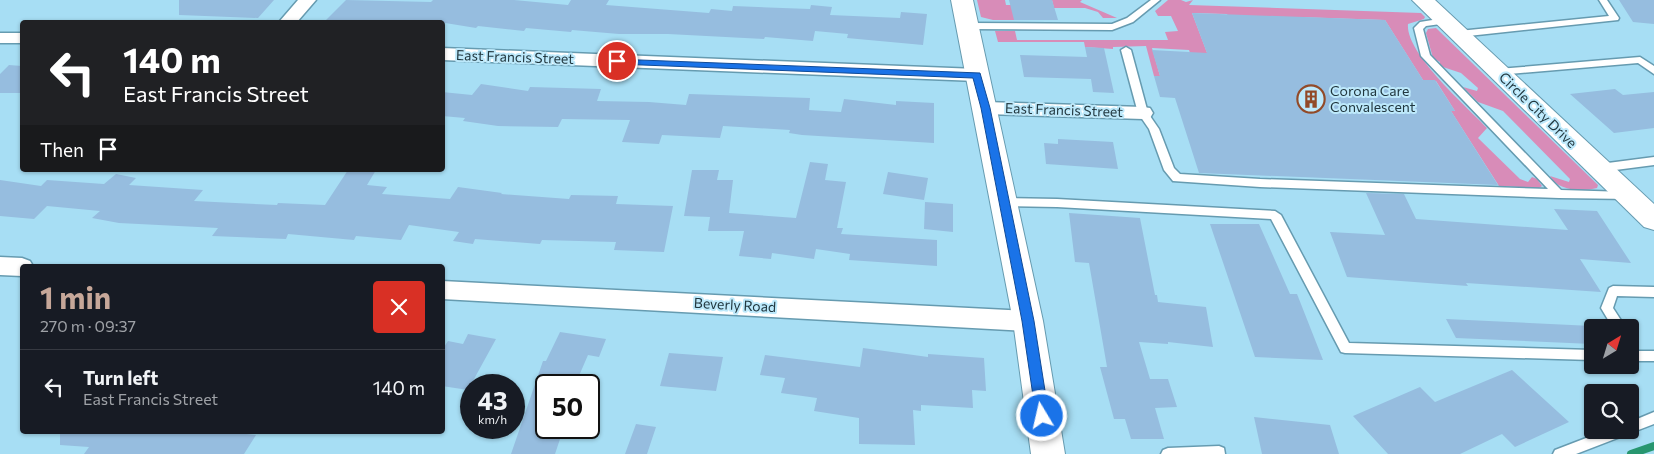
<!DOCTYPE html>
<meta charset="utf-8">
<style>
body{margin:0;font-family:Commissioner,sans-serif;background:#242831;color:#f1f3f6;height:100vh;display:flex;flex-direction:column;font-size:19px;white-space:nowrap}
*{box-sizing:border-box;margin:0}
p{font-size:16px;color:#9ea1a6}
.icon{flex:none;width:28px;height:28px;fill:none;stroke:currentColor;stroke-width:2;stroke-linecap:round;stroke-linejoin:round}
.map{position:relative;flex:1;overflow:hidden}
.sheet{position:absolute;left:20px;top:264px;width:425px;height:170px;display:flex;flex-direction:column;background:#171b24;border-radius:5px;box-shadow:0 1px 4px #0004}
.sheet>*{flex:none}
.guide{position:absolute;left:20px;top:20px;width:425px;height:152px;border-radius:5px;box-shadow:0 1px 4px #0004;background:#202124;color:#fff;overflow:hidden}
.needle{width:32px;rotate:38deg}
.controls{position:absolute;left:1584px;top:319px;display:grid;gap:10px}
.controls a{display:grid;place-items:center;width:55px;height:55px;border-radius:5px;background:#171b24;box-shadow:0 1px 4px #0004;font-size:25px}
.speed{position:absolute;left:460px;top:374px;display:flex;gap:10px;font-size:25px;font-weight:700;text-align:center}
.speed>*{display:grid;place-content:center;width:65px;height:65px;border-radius:50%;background:#171b24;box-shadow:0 1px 4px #0004;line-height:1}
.speed small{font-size:12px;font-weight:400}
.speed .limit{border:2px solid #111;border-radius:8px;background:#fff;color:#111}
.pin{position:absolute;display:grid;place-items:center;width:42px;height:42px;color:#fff;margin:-21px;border:2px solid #fff;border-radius:50%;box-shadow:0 1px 5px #0007}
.me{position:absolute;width:55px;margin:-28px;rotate:351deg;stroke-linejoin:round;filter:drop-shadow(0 0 4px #0008)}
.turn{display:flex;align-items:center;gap:18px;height:105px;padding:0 20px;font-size:22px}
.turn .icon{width:65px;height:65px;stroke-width:2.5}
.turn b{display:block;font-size:35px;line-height:42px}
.then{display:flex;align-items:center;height:48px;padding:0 20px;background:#0003;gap:10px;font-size:19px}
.round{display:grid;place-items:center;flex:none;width:52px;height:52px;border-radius:5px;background:#242831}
.headline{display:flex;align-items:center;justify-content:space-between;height:85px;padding:0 20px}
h1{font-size:30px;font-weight:700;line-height:38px;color:#c6a799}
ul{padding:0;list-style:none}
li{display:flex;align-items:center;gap:15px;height:75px;padding:0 20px;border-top:1px solid #363941}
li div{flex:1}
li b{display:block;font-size:19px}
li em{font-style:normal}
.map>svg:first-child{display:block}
.green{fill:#d88cb8}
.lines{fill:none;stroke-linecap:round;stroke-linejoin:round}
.stream{stroke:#27966f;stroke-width:8}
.building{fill:#96bddf}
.service-casing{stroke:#669bb0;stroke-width:3}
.minor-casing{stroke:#669bb0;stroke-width:3}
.tertiary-casing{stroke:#669bb0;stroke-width:2}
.secondary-casing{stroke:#669bb0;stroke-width:2}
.service{fill:#fff;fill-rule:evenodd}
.minor{fill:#fff;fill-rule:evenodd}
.tertiary{fill:#fff;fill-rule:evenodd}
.secondary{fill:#fff;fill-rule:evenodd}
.route{fill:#1a73e8;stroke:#114b97}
.labels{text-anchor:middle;stroke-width:4;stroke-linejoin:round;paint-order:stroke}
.street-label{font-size:14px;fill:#21373f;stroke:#bde9fb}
.poi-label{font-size:14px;fill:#21373f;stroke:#bde9fb;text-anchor:start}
</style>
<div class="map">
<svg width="1654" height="454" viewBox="0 0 1654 454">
<rect width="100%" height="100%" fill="#a7def4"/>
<path class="green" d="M977,0H1005L1006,5H1011L1015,20H993L981,17Z
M1052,0H1082L1080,2L1117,18H1103L1098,12L1085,8H1054Z
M1168,0H1181L1186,2L1193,0L1189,5L1421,13L1425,17L1424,19L1408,24C1405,53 1467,107 1487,128L1478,138L1520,179L1528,182L1532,177L1537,179L1542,186L1539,188L1499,186L1451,111H1455L1436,81L1423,80L1385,20L1298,17L1253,76L1227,14L1192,13L1215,74L1197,73L1189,50L1152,48L1160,76H1154L1146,46L1113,47V49L1085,47L1084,42H998L995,31H1015L1017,40H1168L1165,32L1178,31L1171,16H1158L1155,11Z
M1436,28L1598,185L1597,188C1583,192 1557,191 1550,176L1569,182L1570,179L1503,111L1478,102L1463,87L1477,91L1478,88L1461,73L1440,66V62L1433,58L1426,33L1428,29Z"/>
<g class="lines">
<path class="stream" d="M1631,454L1654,446"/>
</g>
<path class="building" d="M179,0H274L258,18L179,15Z
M346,0L431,2L433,0H514L568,5L571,0H609L606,5L709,13L711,9L732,11L733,6L810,9L811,5L832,7L830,15L900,18L901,12L927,14L923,45L847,38L848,34L815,31L813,41L765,37L764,39L668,34H619L572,30L571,32L526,28L524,31L478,26L476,28L433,21L345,22L326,20Z
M1009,0H1052L1058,20H1014Z
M1619,0H1654V24L1633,22Z
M1192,13L1385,20L1423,80H1435L1455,111H1451L1498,185L1199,173L1175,98L1160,97L1154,76H1160L1152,50L1207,53Z
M1085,47L1104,48L1114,93L1093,92L1091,79L1024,77L1020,55L1087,57Z
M9,65L22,66V93H0V74Z
M481,84L528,91L530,87L601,89L597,101L649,102L686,105L689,94L810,98L809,110L841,112L844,99L896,105V101L934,103V143L802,135L789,133L790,130L723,126L720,138L662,135L659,144L622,142L630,120L562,119L558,127L498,126L463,121L465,118L442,116V92L472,95Z
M1615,89L1623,95L1654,92V128L1614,133L1570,94Z
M1058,139L1113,142L1118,169L1046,164L1044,143L1058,144Z
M810,162L828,164L825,180L846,182L837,228H843L841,234L937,240V266L849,260L850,254L816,249L814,259L772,253L771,259L739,256L744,231H708L710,217L684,216L692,170H719L717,180H733L729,213L796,218Z
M348,170H376L367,185L387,187L382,194L450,199L458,187L502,193L501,194L569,199L571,195L618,196L616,204L673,206L664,252L614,250L616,242L542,240L540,244L475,239L473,244L453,241L459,232L409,225L401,240L356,236L354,240L288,234L286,239L212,236L218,228L119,223L92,218L100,211L47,206L34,219L0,216V180L41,186L47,180L104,184L116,174L136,178L129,185L203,190L194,201L277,205L278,203L325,205Z
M888,172L928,178L924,200L883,194Z
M1366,193L1404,194L1416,219L1568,230L1554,209L1597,211L1631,263L1580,259L1601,292L1466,283L1468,286L1347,277L1330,232L1385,235Z
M925,202L953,204V232L924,229Z
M1069,213L1140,218L1155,295H1157L1158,302L1206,307L1213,347L1168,342V344L1139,342L1150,379H1168L1177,407L1155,408L1164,439H1131L1125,419H1114L1100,367H1107L1089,263L1075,262Z
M1210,224H1259L1290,294H1297L1323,360L1255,357Z
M1446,319L1592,326V344L1456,338Z
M560,332L606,339L599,357L588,355L575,385H546V428L563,430L555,454H511L543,361H546Z
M468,334L496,339L468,390L442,386V350L448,341L463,344Z
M863,348L928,357V354L984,358L986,391L972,390L973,408L921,405V411L913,410L915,445L859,444V418L814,411L817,398L781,393L785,378L760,375L765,355L860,367Z
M669,353L723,357L716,391L660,386Z
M1512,370L1569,422L1515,447L1502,434L1460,454H1388L1353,416L1420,387L1435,402Z
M1254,417L1330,425L1339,454H1262Z
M636,424L656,427L647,454H625Z
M60,431H218L256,435L244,454H84L89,447L60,445Z"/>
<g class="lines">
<g class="service-casing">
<path id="service" d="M1151,0H1160L1133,22L1112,30L968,29L964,26L968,23L1112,24L1127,18Z
M1599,0H1607L1619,18L1618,20L1459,37L1454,34L1459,31L1609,16Z
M1445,18L1448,19V23L1426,26L1423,29L1430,55L1561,190L1627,192L1632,196L1631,199L1559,198L1260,187L1173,181L1164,170L1149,129L1138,113L1121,50L1126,47L1131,50L1148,113L1159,129L1174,168L1180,174L1260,179L1548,189L1421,56L1414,28L1420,22Z
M1640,57L1654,66V74L1638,63L1498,75L1493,72L1498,69Z
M1654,157V165L1600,172L1595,168L1600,164Z
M1004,198L1057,199L1275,211L1281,215L1349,343L1592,350V360L1345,353L1341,352L1271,219L1057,207L1004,206L999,202Z
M1613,286L1654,287V297L1617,296L1613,308L1626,328H1613L1601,308L1609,288Z
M1630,351H1654V361H1630Z
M1654,412V424L1576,454H1553L1555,450L1607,430H1630V422Z
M1219,446L1224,448L1225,454H1161L1163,450L1168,448Z"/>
</g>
<g class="minor-casing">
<path id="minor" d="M298,0H316L297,22H279Z
M0,33H22V43H0Z
M442,48L977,69L984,71L986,75L984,79L977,81L442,60Z
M985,102L1143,107L1150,108L1153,113L1150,118L1143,119L985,114L978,112L975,108L978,104Z
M0,257L22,258L30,261L33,266H22V276L0,275Z
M442,281L1028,311L1037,314L1040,321L1037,328L1028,331L442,299Z"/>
</g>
<g class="tertiary-casing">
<path id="tertiary" d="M1412,0H1435L1654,204V230L1644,227Z"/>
</g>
<g class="secondary-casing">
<path id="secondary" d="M951,0H973L1043,321L1065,454H1031L1013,321Z"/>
</g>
<use href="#service" class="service"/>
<use href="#minor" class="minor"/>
<use href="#tertiary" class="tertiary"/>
<use href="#secondary" class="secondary"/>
</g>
<path class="route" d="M614,59L980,73L990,108L1034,321L1049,416L1047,420L1042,422L1038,420L1036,416L1022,321L981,108L973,78L617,64L614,63Z"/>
<defs>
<g id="building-ring" transform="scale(1.4375)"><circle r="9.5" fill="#bde9fb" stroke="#924a28" stroke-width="1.5"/><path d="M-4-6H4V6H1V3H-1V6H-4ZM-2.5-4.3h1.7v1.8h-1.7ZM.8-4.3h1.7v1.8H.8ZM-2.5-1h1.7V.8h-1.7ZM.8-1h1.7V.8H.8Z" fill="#924a28"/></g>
</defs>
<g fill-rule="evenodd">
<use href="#building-ring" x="1311" y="99"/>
</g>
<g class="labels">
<g class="street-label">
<text transform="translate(515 57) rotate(2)" y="5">East Francis Street</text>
<text transform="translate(1064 110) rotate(2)" y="5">East Francis Street</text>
<text transform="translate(1538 110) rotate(44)" y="5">Circle City Drive</text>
<text transform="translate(735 305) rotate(3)" y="5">Beverly Road</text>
</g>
<g class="poi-label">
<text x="1330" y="96">Corona Care<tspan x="1330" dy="16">Convalescent</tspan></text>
</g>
</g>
</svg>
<div class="controls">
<a><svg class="needle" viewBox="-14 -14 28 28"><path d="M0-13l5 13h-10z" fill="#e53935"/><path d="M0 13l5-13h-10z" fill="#9ea1a6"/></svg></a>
<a><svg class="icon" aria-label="search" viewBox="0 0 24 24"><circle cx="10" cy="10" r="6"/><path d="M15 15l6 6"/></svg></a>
</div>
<div class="speed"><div>43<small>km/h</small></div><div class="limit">50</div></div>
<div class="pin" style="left:617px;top:61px;background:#d93025"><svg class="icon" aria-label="arrive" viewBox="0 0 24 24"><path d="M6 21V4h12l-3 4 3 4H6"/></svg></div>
<svg class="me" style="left:1042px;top:416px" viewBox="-20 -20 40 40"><circle r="17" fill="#1a73e8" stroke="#fff" stroke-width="3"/><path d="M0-11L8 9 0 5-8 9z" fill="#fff"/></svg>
<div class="guide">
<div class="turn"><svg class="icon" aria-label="left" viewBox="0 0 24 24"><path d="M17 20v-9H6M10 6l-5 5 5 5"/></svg><div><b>140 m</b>East Francis Street</div></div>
<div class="then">Then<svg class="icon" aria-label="arrive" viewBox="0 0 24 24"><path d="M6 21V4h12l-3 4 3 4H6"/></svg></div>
</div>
<section class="sheet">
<div class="headline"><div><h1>1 min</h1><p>270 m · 09:37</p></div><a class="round" style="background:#d93025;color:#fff"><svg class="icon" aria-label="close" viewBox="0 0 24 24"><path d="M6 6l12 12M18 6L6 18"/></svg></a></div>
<ul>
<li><svg class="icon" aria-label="left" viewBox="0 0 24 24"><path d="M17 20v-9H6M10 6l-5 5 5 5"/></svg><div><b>Turn left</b><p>East Francis Street</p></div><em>140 m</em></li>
</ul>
</section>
</div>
